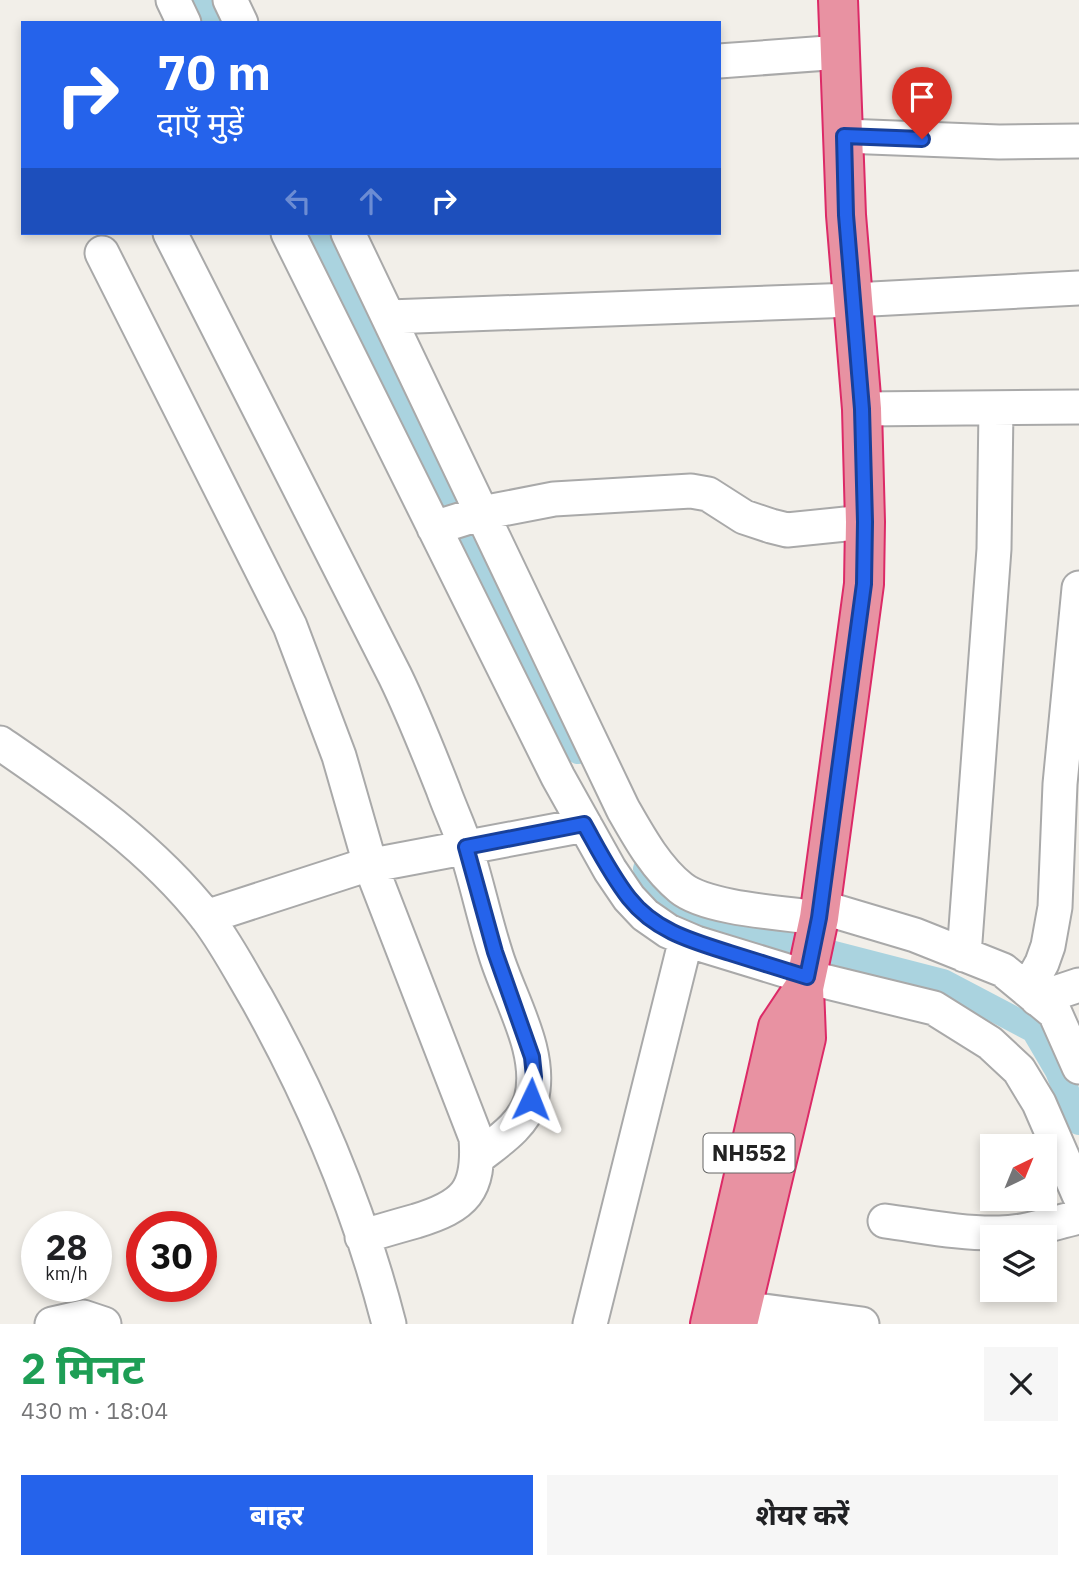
<!DOCTYPE html>
<html lang="hi">
<meta charset="utf-8">
<style>
body{margin:0;font-family:"IBM Plex Sans","Noto Sans Devanagari",sans-serif;background:#f6f6f6;color:#202124;height:100vh;display:flex;flex-direction:column;font-size:26px;white-space:nowrap}
*{box-sizing:border-box;margin:0}
p{font-size:23px;color:#757577}
.icon{flex:none;width:38px;height:38px;fill:none;stroke:currentColor;stroke-width:2;stroke-linecap:round;stroke-linejoin:round}
.map{position:relative;height:1324px;overflow:hidden}
.details{display:flex;flex-direction:column;background:#fff;flex:1}
.details>*{flex:none}
.banner{position:absolute;left:21px;top:21px;width:700px;height:214px;border-radius:0px;box-shadow:0 4px 10px #0003;background:#2563eb;color:#fff;overflow:hidden}
.needle{width:46px;rotate:43deg}
.controls{position:absolute;left:980px;top:1134px;display:grid;gap:14px}
.controls a{display:grid;place-items:center;width:77px;height:77px;border-radius:0px;background:#fff;box-shadow:0 4px 10px #0003;font-size:35px}
.speed{position:absolute;left:21px;top:1211px;display:flex;gap:14px;font-size:35px;font-weight:700;text-align:center}
.speed>*{display:grid;place-content:center;width:91px;height:91px;border-radius:50%;background:#fff;box-shadow:0 4px 10px #0003;line-height:1}
.speed small{font-size:18px;font-weight:400}
.speed .limit{border:10px solid #d22;background:#fff;color:#111}
.pin{position:absolute;display:grid;place-items:center;width:60px;height:60px;color:#fff;margin:-72px -30px;border-radius:50% 50% 50% 0;rotate:-45deg;box-shadow:0 0 7px #0007}
.pin .icon{rotate:45deg}
.me{position:absolute;width:77px;margin:-38px;rotate:2deg;stroke-linejoin:round;filter:drop-shadow(0 0 5px #0008)}
.turn{display:flex;align-items:center;gap:24px;height:147px;padding:0 21px;font-size:32px}
.turn .icon{width:91px;height:91px;stroke-width:2.5}
.turn b{display:block;font-size:49px;line-height:60px}
.lanes{display:flex;align-items:center;height:66px;padding:0 21px;background:#0003;justify-content:center;gap:35px;direction:ltr}
.lanes .off{opacity:.35}
.round{display:grid;place-items:center;flex:none;width:74px;height:74px;border-radius:0px;background:#f6f6f6}
.headline{display:flex;align-items:center;justify-content:space-between;height:119px;padding:0 21px}
h1{font-size:42px;font-weight:700;line-height:52px;color:#1e9e55}
.action{display:flex;gap:14px;margin-top:auto;padding:14px 21px}
.action a{flex:1;height:80px;border-radius:0px;background:#2563eb;color:#fff;font-size:28px;font-weight:700;line-height:80px;text-align:center}
.action a+a{background:#f6f6f6;color:#202124}
.map>svg:first-child{display:block}
.lines{fill:none;stroke-linecap:round;stroke-linejoin:round}
.canal{stroke:#aad3df;stroke-width:26}
.minor-casing{stroke:#a9a9a9;stroke-width:37}
.highway-casing{stroke:#dc2a67;stroke-width:42}
.minor{stroke:#fff;stroke-width:33}
.highway{stroke:#e892a2;stroke-width:38}
.route-casing{stroke:#184099;stroke-width:18}
.route{stroke:#2563eb;stroke-width:12}
.labels{text-anchor:middle;stroke-width:5;stroke-linejoin:round;paint-order:stroke}
.shield{fill:#fff;stroke:#646464;stroke-width:2}
.shield-label{font-size:23px;font-weight:bold;fill:#222}
</style>
<div class="map">
<svg width="1079" height="1324" viewBox="0 0 1079 1324">
<rect width="100%" height="100%" fill="#f2efe9"/>
<g class="lines">
<path class="canal" d="M201,0L213,23
M318,233L538,675L578,751
M646,869L679,914L943,982L1034,1030L1058,1071L1079,1122"/>
<g class="minor-casing">
<path id="minor" d="M173,0L184,23
M230,0L241,23
M719,61L841,52
M844,136L999,142L1079,141
M170,233L395,676C413,713 428,751 443,789C450,809 460,829 466,849C477,883 484,918 495,952C508,997 544,1052 531,1100C523,1126 497,1142 477,1158
M288,233L558,777L610,870L629,898L645,915L668,931L696,943L807,977L934,1008L990,1043L1019,1070L1039,1103L1079,1195
M348,233L623,809C639,837 656,868 681,888C707,909 784,913 819,918
M102,253L290,626L339,756L370,864L476,1138C480,1191 465,1206 416,1221C398,1226 380,1231 362,1237
M389,317L853,300L1079,288
M862,409L1079,407
M434,528L482,513L554,499L691,491L708,494L744,517L771,526L787,530L865,522
M0,743C74,794 151,846 207,918C226,943 241,972 257,999C314,1101 360,1211 389,1324
M821,907L915,935L1003,970L1055,1013L1079,1067
M206,917L357,868L585,825
M964,955L994,549L996,409
M1027,990L1042,963L1048,946L1055,907L1060,784L1079,588
M1037,999L1079,985
M885,1221C923,1226 961,1234 999,1233C1026,1233 1053,1223 1079,1217
M741,1308L862,1324
M52,1324L83,1317L104,1324
M590,1324L686,939"/>
</g>
<g class="highway-casing">
<path id="highway" d="M710,1324L778,1027L804,988
M738,1324L806,1038L804,988L819,918L864,584L865,522L862,409L846,215L838,0"/>
</g>
<use href="#minor" class="minor"/>
<use href="#highway" class="highway"/>
</g>
<g class="lines">
<g class="route-casing">
<path id="route" d="M531,1099L534,1077L532,1057L495,952L466,847L584,824C598,849 611,875 629,898C655,931 692,941 730,953C756,961 781,969 807,977L819,918L864,584L865,522L862,409L846,215L844,136L922,139"/>
</g>
<use href="#route" class="route"/>
</g>
<g class="labels">
<rect class="shield" x="703.5" y="1133.5" width="91" height="39" rx="5"/>
<g class="shield-label">
<text x="749" y="1161">NH552</text>
</g>
</g>
</svg>
<div class="controls">
<a><svg class="needle" viewBox="-14 -14 28 28"><path d="M0-13l5 13h-10z" fill="#e53935"/><path d="M0 13l5-13h-10z" fill="#757577"/></svg></a>
<a><svg class="icon" aria-label="layers" viewBox="0 0 24 24"><path d="M12 4l9 5-9 5-9-5zM3 14l9 5 9-5"/></svg></a>
</div>
<div class="speed"><div>28<small>km/h</small></div><div class="limit">30</div></div>
<div class="pin" style="left:922px;top:139px;background:#d93025"><svg class="icon" aria-label="arrive" viewBox="0 0 24 24"><path d="M6 21V4h12l-3 4 3 4H6"/></svg></div>
<svg class="me" style="left:531px;top:1099px" viewBox="-20 -20 40 40"><path d="M0-17L14 15 0 8-14 15z" fill="#2563eb" stroke="#fff" stroke-width="4"/></svg>
<div class="banner">
<div class="turn"><svg class="icon" aria-label="right" viewBox="0 0 24 24"><path d="M7 20v-9h11M14 6l5 5-5 5"/></svg><div><b>70 m</b>दाएँ मुड़ें</div></div>
<div class="lanes"><svg class="icon off" aria-label="left" viewBox="0 0 24 24"><path d="M17 20v-9H6M10 6l-5 5 5 5"/></svg><svg class="icon off" aria-label="ahead" viewBox="0 0 24 24"><path d="M12 20V5M6 11l6-6 6 6"/></svg><svg class="icon" aria-label="right" viewBox="0 0 24 24"><path d="M7 20v-9h11M14 6l5 5-5 5"/></svg></div>
</div>
</div>
<section class="details">
<div class="headline"><div><h1>2 मिनट</h1><p>430 m · 18:04</p></div><a class="round"><svg class="icon" aria-label="close" viewBox="0 0 24 24"><path d="M6 6l12 12M18 6L6 18"/></svg></a></div>
<div class="action"><a>बाहर</a><a>शेयर करें</a></div>
</section>
